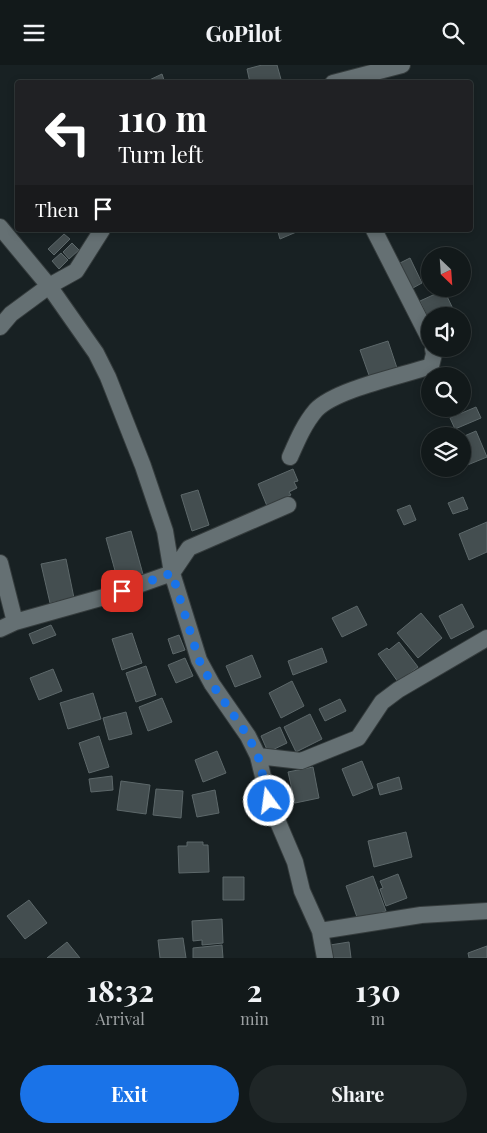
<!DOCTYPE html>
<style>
body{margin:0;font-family:"Playfair Display",serif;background:#1f2627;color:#f1f3f6;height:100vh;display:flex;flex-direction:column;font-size:19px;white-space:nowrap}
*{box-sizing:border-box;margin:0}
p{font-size:16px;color:#9ca0a2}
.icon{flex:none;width:28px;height:28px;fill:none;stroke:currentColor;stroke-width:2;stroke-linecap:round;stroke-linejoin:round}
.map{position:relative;height:893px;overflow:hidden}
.panel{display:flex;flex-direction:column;background:#12191a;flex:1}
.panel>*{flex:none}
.hud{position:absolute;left:15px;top:15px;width:458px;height:152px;border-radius:5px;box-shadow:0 2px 8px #0003,0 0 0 1px #313839;background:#202124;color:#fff;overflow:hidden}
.needle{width:32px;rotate:155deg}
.buttons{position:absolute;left:421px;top:182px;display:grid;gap:10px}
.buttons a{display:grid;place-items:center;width:50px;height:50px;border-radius:50%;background:#12191a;box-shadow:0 2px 8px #0003,0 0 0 1px #313839;font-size:25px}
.pin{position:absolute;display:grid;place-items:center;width:42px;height:42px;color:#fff;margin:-21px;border-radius:10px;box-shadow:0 2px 8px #0006}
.me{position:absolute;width:55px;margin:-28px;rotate:346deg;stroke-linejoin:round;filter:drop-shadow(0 0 4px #0008)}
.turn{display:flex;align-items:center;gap:18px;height:105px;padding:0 20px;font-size:22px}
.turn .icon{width:65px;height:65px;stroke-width:2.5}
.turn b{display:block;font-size:35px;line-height:42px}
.then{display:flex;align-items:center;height:48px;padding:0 20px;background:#0003;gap:10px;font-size:19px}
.eta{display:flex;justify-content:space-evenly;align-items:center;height:85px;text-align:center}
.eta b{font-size:30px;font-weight:700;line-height:35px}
.action{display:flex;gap:10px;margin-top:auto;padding:10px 20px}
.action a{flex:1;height:58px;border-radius:30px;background:#1a73e8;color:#fff;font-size:20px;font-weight:700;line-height:58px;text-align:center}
.action a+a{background:#1f2627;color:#f1f3f6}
header{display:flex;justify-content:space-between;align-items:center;height:65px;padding:0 20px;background:#12191a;font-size:22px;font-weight:700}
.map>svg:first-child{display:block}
.building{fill:#444e50;stroke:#5d686a}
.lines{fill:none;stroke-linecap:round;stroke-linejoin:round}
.street-casing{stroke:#353c3d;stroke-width:18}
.street{stroke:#657073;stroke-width:16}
.route{stroke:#1a73e8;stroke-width:9;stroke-dasharray:0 16.2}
</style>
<header><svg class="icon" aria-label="menu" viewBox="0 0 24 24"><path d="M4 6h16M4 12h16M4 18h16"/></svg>GoPilot<svg class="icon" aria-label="search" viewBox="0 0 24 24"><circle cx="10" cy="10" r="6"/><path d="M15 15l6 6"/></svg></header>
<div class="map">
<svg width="487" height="893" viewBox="0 0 487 893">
<rect width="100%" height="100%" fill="#182123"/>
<path class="building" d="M262,0H277L282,18H250L247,4Z
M162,9L165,18H143Z
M280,165H301L280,174L278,167Z
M64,169L70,174L54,190L48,184Z
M72,178L79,185L69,194L63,187Z
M61,188L68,195L59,204L52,196Z
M410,193L422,218L411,224L398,199Z
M444,225L454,246L441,251H430V257L420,236Z
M388,276L397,303L370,313L360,285Z
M476,342L481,353L455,364L450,353Z
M476,366L487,392L465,401L462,372Z
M293,404L298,416L294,417L297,423L289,427L291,430L267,441L258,419Z
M198,425L209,460L192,466L181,430Z
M463,432L468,444L453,449L448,438Z
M410,440L416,455L404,460L397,445Z
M487,457V487L469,495L459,469Z
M131,466L144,513L119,520L106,473Z
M66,494L74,533L50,538L41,499Z
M462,539L474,562L451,574L439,551Z
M357,541L367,560L342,572L332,553Z
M421,548L442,573L418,593L397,568Z
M51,560L56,570L33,579L29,569Z
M132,568L142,598L122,605L112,574Z
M179,570L185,585L173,589L168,574Z
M399,577L418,602L398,617L378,589L387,583L389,585Z
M322,583L327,597L293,610L288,596Z
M252,590L261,612L235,622L226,601Z
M185,593L193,611L176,618L168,600Z
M146,601L156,630L136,637L126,608Z
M53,604L62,626L39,635L30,613Z
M292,616L304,641L281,653L269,628Z
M93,628L101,654L68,664L60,638Z
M162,633L172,657L148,666L139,642Z
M340,634L346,646L325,656L319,644Z
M126,647L132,669L109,675L103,653Z
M310,649L322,674L296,687L284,662Z
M280,662L287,678L268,687L261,671Z
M99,671L109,702L89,708L79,678Z
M217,686L226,708L203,717L195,695Z
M362,696L373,723L353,731L342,704Z
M313,702L319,733L295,738L288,707Z
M112,711L113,725L91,727L89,714Z
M399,712L402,724L380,730L377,719Z
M121,716L150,720L146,749L117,745Z
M156,724L183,726L181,753L153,750Z
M215,725L219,748L197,752L192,730Z
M406,767L412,792L374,802L368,776Z
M187,777H203V780H208L209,807L179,808L178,781H187Z
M398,809L407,833L386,841L380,824L383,823L380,816Z
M373,811L386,846L358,855L346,821Z
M223,812H244V835H223Z
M29,835L47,858L25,874L7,851Z
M222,854L223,878L202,880V875L193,876L192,856Z
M183,873L186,893H160L158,875Z
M67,877L80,893H47Z
M349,877L351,893H332L330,880Z
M222,880L223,893H193V883Z
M487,881V893H469L468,888Z"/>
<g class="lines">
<g class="street-casing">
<path id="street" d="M333,18L402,0
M0,162L49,221L96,288L108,312L143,401L165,466L172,508L199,595L212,619L248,671L258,691
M374,165L430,275
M0,262L11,249L49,221L76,206L102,165
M290,392C297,376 304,359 316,345C336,324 402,311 431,301L434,289L433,284
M0,498L15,557
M0,564L15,557L104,532L172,508L189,483L288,440
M487,573L398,625L382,637L358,673L301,696L258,691L269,736L295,797L302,826L320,866L421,850L487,846
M320,866L325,893"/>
</g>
<use href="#street" class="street"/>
</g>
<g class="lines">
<path class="route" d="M122,526L172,508L199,595L212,619L248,671L258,691L269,736"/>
</g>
</svg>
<div class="buttons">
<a><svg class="needle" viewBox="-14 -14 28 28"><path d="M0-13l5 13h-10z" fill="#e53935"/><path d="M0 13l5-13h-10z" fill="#9ca0a2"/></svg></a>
<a><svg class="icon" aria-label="sound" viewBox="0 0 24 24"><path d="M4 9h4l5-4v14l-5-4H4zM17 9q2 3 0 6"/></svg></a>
<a><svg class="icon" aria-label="search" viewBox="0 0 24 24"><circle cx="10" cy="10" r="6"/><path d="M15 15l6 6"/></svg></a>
<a><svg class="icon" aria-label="layers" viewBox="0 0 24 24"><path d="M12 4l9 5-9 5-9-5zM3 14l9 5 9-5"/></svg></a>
</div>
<div class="pin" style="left:122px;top:526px;background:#d93025"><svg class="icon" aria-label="arrive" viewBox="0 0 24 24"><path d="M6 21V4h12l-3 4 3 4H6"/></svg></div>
<svg class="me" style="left:269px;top:736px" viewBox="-20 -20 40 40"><circle r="17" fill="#1a73e8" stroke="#fff" stroke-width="3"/><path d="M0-11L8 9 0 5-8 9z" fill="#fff"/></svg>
<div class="hud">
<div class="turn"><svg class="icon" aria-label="left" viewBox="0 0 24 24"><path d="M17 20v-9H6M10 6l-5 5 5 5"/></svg><div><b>110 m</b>Turn left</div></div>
<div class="then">Then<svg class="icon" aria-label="arrive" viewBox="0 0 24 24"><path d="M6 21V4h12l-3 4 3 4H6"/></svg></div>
</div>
</div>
<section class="panel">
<div class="eta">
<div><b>18:32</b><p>Arrival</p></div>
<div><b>2</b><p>min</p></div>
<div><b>130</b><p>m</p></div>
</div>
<div class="action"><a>Exit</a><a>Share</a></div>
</section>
